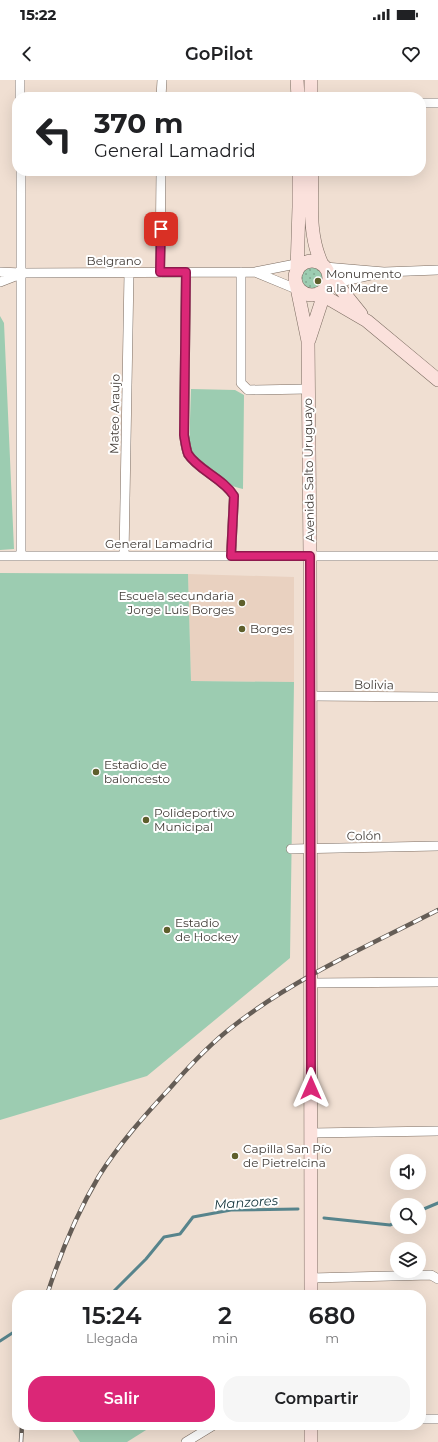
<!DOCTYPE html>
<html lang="es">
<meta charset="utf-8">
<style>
body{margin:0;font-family:Montserrat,sans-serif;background:#f6f6f6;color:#202124;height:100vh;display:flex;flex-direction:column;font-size:15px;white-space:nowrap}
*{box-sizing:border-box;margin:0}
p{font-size:13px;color:#757577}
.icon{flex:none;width:22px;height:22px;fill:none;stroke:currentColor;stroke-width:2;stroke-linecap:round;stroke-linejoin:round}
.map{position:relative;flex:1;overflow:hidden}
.panel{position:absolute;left:12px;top:1210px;width:414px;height:140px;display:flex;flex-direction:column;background:#fff;border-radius:16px;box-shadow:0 4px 16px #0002}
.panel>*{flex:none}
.guide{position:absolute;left:12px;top:12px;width:414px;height:84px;border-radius:16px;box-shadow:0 4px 16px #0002;background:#fff;color:#202124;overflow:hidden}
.controls{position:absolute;left:390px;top:1074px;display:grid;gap:8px}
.controls a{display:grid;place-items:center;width:36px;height:36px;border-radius:50%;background:#fff;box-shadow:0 4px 16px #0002;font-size:20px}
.pin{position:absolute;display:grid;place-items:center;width:34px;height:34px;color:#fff;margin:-17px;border-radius:8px;box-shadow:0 2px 6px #0006}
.me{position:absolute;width:44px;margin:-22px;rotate:0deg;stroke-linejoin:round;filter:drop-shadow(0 0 3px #0008)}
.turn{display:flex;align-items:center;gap:14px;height:84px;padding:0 16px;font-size:18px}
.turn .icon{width:52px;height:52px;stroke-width:2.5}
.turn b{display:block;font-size:28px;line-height:34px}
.eta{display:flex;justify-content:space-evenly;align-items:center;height:68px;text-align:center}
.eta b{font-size:24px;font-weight:600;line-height:28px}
.primary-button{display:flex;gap:8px;margin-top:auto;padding:8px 16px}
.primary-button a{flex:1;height:46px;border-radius:16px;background:#db2777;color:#fff;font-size:16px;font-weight:600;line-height:46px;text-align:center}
.primary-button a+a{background:#f6f6f6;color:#202124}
.status{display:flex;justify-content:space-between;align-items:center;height:28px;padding:0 20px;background:#fff;direction:ltr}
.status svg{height:11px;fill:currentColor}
header{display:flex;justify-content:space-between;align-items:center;height:52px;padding:0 16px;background:#fff;font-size:18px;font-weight:600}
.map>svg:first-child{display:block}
.built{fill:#e9d1c0}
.park{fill:#9cccb1}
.garden{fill:url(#garden-dots)}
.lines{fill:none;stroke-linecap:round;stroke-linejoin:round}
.stream{stroke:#57848c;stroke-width:3}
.minor-casing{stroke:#7c6d62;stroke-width:10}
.secondary-casing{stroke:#7c6d62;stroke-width:14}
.minor{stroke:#fff;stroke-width:9}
.secondary{stroke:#fbe1dc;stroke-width:13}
.rail-casing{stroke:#655d56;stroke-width:4.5}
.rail{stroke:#fff;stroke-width:3;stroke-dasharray:9;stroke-linecap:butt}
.route-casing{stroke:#8e194d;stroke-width:10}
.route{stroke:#db2777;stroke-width:7}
.poi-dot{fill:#5e5f2c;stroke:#fff;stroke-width:1.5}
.labels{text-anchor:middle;stroke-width:4;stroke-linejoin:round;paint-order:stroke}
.street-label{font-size:12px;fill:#413b36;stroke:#fff}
.poi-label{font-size:12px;fill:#413b36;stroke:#fff;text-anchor:start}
.water-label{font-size:13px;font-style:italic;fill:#12333a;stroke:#fff}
</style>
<div class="status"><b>15:22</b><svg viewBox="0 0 49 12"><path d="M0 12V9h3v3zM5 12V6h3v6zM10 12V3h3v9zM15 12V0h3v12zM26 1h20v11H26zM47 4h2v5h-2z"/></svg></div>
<header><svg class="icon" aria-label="back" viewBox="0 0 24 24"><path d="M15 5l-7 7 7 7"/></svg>GoPilot<svg class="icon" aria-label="heart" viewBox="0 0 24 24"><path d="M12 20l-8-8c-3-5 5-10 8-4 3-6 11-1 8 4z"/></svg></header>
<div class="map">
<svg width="438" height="1362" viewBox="0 0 438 1362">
<defs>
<pattern id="garden-dots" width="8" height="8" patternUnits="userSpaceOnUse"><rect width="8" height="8" fill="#9cccb1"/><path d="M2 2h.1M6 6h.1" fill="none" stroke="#81a791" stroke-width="1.8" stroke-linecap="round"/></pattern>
</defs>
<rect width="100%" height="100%" fill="#f0dfd2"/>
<path class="built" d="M188,494L294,497V602L191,601Z"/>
<path class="park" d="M0,236L4,243L14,469L0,470Z
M191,309L235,310L244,315L243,409C221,405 204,385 189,370Z
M0,493L188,494L191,601L294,602L290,878L147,996L0,1040Z
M69,1345H154L127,1362H80Z"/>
<path class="garden" d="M300 197a12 12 0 1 1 24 0a12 12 0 1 1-24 0Z"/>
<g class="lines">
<path class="stream" d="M419,1131L438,1123
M324,1138L390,1145L397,1142
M110,1215L146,1179L164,1157L180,1154L193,1137L231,1130L298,1129
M0,1261L17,1250"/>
<g class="minor-casing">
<path id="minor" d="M20,17V0
M161,17L162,0
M421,23H438
M21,91V476
M325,187L384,192L438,190
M0,192L21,193L255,192L306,182
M186,192L184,355C185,361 186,369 188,374C198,390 224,399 234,416L231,476
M241,192V303L248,310L308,309
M255,192L301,211
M160,193L161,91
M0,202L18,195
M331,204L375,194
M0,476H438
M124,476L129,193
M310,616L438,617
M291,769L438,766
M311,903L438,902
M311,1053L438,1051
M311,1198L431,1195L438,1199
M421,1339H438
M186,1362L214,1345"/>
</g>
<g class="secondary-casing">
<path id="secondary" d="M297,0L298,17
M311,0V17
M312,91C312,122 308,155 322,184
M295 198a17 17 0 1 1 34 0a17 17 0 1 1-34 0Z
M297,191L299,127V91
M328,193L361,234
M296,203L308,261L310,476L311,1215
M319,213L367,241L438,300
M309,260L326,208
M311,1362V1345"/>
</g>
<use href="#minor" class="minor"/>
<use href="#secondary" class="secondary"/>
<g class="rail-casing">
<path id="rail" d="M47,1215C60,1174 77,1133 99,1096C119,1064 145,1035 171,1007C191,984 212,962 236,944C297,897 370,865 438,830
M21,1362L22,1345"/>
</g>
<use href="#rail" class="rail"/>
</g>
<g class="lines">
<g class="route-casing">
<path id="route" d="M161,149L160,192H186L184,355C185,361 186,369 188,374C198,390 224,399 234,416L231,476H310L311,1008"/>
</g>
<use href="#route" class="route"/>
</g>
<g class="poi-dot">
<circle cx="318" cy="201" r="4"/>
<circle cx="242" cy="523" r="4"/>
<circle cx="242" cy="549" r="4"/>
<circle cx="96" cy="692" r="4"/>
<circle cx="146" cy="740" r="4"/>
<circle cx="167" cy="850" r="4"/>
<circle cx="235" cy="1076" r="4"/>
</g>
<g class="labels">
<g class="street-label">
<text x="114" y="185">Belgrano</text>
<text transform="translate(115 334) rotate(-89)" y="4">Mateo Araujo</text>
<text transform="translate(309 390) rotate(-91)" y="4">Avenida Salto Uruguayo</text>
<text x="159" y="468">General Lamadrid</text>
<text transform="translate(374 605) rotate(1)" y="4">Bolivia</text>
<text transform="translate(364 756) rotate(-1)" y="4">Colón</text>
</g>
<g class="poi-label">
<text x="326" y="198">Monumento<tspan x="326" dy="14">a la Madre</tspan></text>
<text x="234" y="520" text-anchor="end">Escuela secundaria<tspan x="234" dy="14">Jorge Luis Borges</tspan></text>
<text x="250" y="553">Borges</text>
<text x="104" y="689">Estadio de<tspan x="104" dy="14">baloncesto</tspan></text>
<text x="154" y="737">Polideportivo<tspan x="154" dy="14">Municipal</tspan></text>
<text x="175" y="847">Estadio<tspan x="175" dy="14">de Hockey</tspan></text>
<text x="243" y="1073">Capilla San Pío<tspan x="243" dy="14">de Pietrelcina</tspan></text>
</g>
<g class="water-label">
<text transform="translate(246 1122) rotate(-4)" y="5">Manzores</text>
</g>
</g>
</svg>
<div class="controls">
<a><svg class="icon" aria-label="sound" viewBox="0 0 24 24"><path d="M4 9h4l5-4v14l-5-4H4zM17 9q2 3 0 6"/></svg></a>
<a><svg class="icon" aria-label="search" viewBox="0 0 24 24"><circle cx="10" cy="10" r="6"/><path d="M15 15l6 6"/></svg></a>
<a><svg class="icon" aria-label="layers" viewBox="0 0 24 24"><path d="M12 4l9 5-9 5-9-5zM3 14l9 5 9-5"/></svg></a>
</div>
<div class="pin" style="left:161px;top:149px;background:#d93025"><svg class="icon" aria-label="arrive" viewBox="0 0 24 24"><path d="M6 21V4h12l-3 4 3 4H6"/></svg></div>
<svg class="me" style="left:311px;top:1008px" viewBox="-20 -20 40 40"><path d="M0-17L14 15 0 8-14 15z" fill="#db2777" stroke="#fff" stroke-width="4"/></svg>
<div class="guide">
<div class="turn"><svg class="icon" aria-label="left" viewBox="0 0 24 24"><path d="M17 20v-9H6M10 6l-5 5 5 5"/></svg><div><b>370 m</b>General Lamadrid</div></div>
</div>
<section class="panel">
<div class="eta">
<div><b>15:24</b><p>Llegada</p></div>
<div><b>2</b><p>min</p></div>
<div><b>680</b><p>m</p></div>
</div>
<div class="primary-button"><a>Salir</a><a>Compartir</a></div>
</section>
</div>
